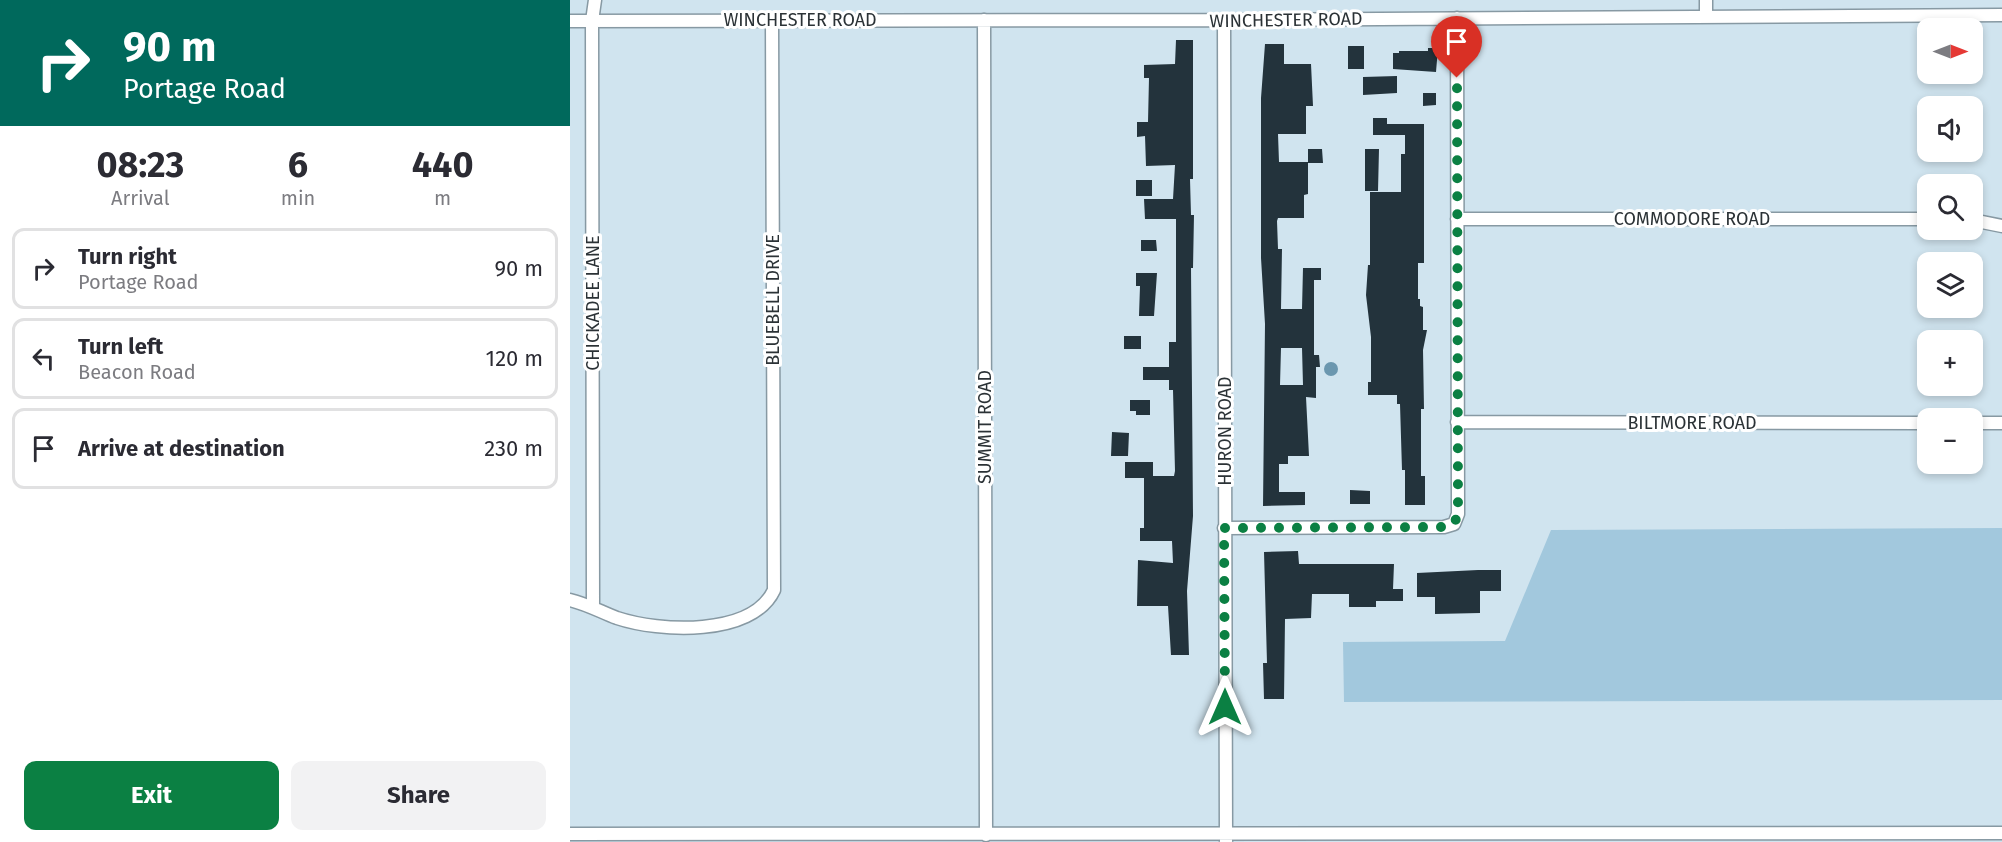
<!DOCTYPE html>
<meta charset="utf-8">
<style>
body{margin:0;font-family:"Fira Sans",sans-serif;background:#f2f2f3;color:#2b2b33;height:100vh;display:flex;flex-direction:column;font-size:22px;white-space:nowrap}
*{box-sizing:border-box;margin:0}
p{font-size:20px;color:#7c7c81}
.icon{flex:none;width:33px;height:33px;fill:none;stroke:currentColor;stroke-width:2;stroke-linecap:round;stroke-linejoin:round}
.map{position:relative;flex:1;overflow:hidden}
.drawer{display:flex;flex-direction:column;background:#fff;width:570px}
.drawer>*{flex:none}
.guide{background:#00695c;color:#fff;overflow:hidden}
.needle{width:39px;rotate:90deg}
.fabs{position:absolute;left:1347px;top:18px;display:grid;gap:12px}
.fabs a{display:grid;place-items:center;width:66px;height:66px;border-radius:12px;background:#fff;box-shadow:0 3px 9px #0003;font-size:30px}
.pin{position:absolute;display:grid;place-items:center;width:51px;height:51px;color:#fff;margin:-62px -26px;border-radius:50% 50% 50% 0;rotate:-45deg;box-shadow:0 0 6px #0007}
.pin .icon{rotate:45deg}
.me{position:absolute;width:66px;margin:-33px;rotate:0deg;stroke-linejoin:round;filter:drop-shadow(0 0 4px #0008)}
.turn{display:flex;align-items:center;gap:21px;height:126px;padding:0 24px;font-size:27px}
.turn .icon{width:78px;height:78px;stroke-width:2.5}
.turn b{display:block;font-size:42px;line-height:51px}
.eta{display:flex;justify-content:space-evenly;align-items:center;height:102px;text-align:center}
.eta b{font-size:36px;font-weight:700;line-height:42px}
.cta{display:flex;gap:12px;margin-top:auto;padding:12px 24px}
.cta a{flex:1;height:69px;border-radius:12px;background:#0b8043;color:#fff;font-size:24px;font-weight:700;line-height:69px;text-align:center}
.cta a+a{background:#f2f2f3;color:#2b2b33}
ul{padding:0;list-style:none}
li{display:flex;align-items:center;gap:18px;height:81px;margin:0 12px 9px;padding:0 12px;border:3px solid #e1e1e2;border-radius:12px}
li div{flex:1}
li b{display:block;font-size:22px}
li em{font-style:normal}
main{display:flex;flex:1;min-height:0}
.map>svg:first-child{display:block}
.green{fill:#a2c8dd}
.water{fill:#6b97af}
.building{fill:#23333c;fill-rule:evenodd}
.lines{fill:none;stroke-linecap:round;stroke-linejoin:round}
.street-casing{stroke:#8799a3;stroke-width:15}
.street{stroke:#fff;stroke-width:12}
.route{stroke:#0b8043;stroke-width:10;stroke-dasharray:0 18}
.labels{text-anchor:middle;stroke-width:6;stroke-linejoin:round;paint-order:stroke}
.street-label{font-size:18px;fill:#2b3236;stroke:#fff}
</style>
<main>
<section class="drawer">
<div class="guide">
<div class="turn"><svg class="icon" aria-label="right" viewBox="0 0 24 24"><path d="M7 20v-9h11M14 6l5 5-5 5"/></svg><div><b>90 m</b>Portage Road</div></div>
</div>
<div class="eta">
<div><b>08:23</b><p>Arrival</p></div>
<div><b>6</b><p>min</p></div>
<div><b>440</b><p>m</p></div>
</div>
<ul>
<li><svg class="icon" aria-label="right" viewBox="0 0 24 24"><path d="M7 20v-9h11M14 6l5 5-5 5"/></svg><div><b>Turn right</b><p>Portage Road</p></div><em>90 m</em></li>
<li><svg class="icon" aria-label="left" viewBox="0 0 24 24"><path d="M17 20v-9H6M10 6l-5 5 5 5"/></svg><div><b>Turn left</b><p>Beacon Road</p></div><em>120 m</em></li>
<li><svg class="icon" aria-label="arrive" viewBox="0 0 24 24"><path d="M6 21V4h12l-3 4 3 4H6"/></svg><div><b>Arrive at destination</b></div><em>230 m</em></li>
</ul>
<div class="cta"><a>Exit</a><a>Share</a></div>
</section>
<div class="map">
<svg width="1432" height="842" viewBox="0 0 1432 842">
<rect width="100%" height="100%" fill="#d0e4ef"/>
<path class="green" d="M1432,528V700L774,702L773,642L935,641L981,530Z"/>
<path class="water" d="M754 369a7 7 0 1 1 14 0a7 7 0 1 1-14 0Z"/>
<path class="building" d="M606,40H623V179H620L621,215H624L623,268H621L623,516L617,591L619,655H601L598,606H567L568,560L603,563L602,541H570V528H574V478H555V462H583V476H604L605,471L603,390H599V380H573V367H599V342H606V219H575L574,199H603L605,165L576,166L575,136L567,137V122H578L579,78H574V65L605,64Z
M695,44H714V64H741L743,106H736V134H708L709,162H738V194L734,195V218H708L707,221L708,249H712L711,309H732L733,268H751V280H744V355H749L750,367H746V398L736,397L739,456H718V464H709V492H735V505L693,506L695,324L691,258V98ZM711,348H732L733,385H710Z
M778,46H794V69H778Z
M858,48H868L866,72L823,69V53H829V51H858Z
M827,76V93L793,95V77Z
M853,93H866V105L853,106Z
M803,118H817V124H854V263H848V299H850V306L853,307V330H857L853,350L854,409H851V476H855V505H835V470H832L830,404H827V395H798V382H801V337L796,295L798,265H800V192H831V154H835V135H803Z
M738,149H752L753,163H738Z
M795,149H809L808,191H795Z
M566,180H582V196H566Z
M571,240H586L587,251H571Z
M566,273H587L584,316H569L570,286H566Z
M554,336H571V349H554Z
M560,400H580V415H566V411H560Z
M542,432L559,433L558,456H541Z
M780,490L800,491V504H780Z
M728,551L729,564H824L823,589H833V601H806V607H779V594H742L741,618L715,619L714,699H694L693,663H697L694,552Z
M908,570H931V591H910V613L865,614V597H847V573Z"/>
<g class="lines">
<g class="street-casing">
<path id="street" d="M1136,16V0
M414,20L416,835
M654,20L656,841
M0,21L654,20L1432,15
M887,219H1358
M1402,220L1432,226
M887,422L1358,423
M1402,423H1432
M654,528L874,527L884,524L888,514L887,18
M0,600C17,604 31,612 47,618C89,632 182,637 204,590L202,20
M23,606L22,21L25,0
M0,834L1432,833"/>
</g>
<use href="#street" class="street"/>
</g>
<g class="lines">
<path class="route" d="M655,707L654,528L874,527L884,524L888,514L887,78"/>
</g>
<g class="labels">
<g class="street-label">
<text x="230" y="26">WINCHESTER ROAD</text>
<text transform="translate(716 20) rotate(-1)" y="6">WINCHESTER ROAD</text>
<text x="1122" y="225">COMMODORE ROAD</text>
<text transform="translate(203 300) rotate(-90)" y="6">BLUEBELL DRIVE</text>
<text transform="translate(23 303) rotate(-90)" y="6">CHICKADEE LANE</text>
<text x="1122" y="429">BILTMORE ROAD</text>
<text transform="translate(415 427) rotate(-90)" y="6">SUMMIT ROAD</text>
<text transform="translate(655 431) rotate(-90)" y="6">HURON ROAD</text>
</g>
</g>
</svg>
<div class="fabs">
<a><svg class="needle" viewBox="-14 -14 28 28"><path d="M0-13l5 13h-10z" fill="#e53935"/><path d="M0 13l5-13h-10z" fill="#7c7c81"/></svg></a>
<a><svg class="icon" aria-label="sound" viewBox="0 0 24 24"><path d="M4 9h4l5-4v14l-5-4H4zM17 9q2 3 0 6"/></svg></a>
<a><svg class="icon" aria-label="search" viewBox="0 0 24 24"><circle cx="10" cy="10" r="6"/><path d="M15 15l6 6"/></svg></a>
<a><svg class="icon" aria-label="layers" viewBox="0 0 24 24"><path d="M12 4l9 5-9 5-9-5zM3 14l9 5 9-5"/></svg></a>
<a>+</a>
<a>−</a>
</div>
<div class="pin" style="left:887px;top:78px;background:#d93025"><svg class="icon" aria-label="arrive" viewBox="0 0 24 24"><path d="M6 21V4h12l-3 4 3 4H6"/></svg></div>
<svg class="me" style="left:655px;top:707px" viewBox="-20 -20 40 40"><path d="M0-17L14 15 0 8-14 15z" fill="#0b8043" stroke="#fff" stroke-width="4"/></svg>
</div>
</main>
